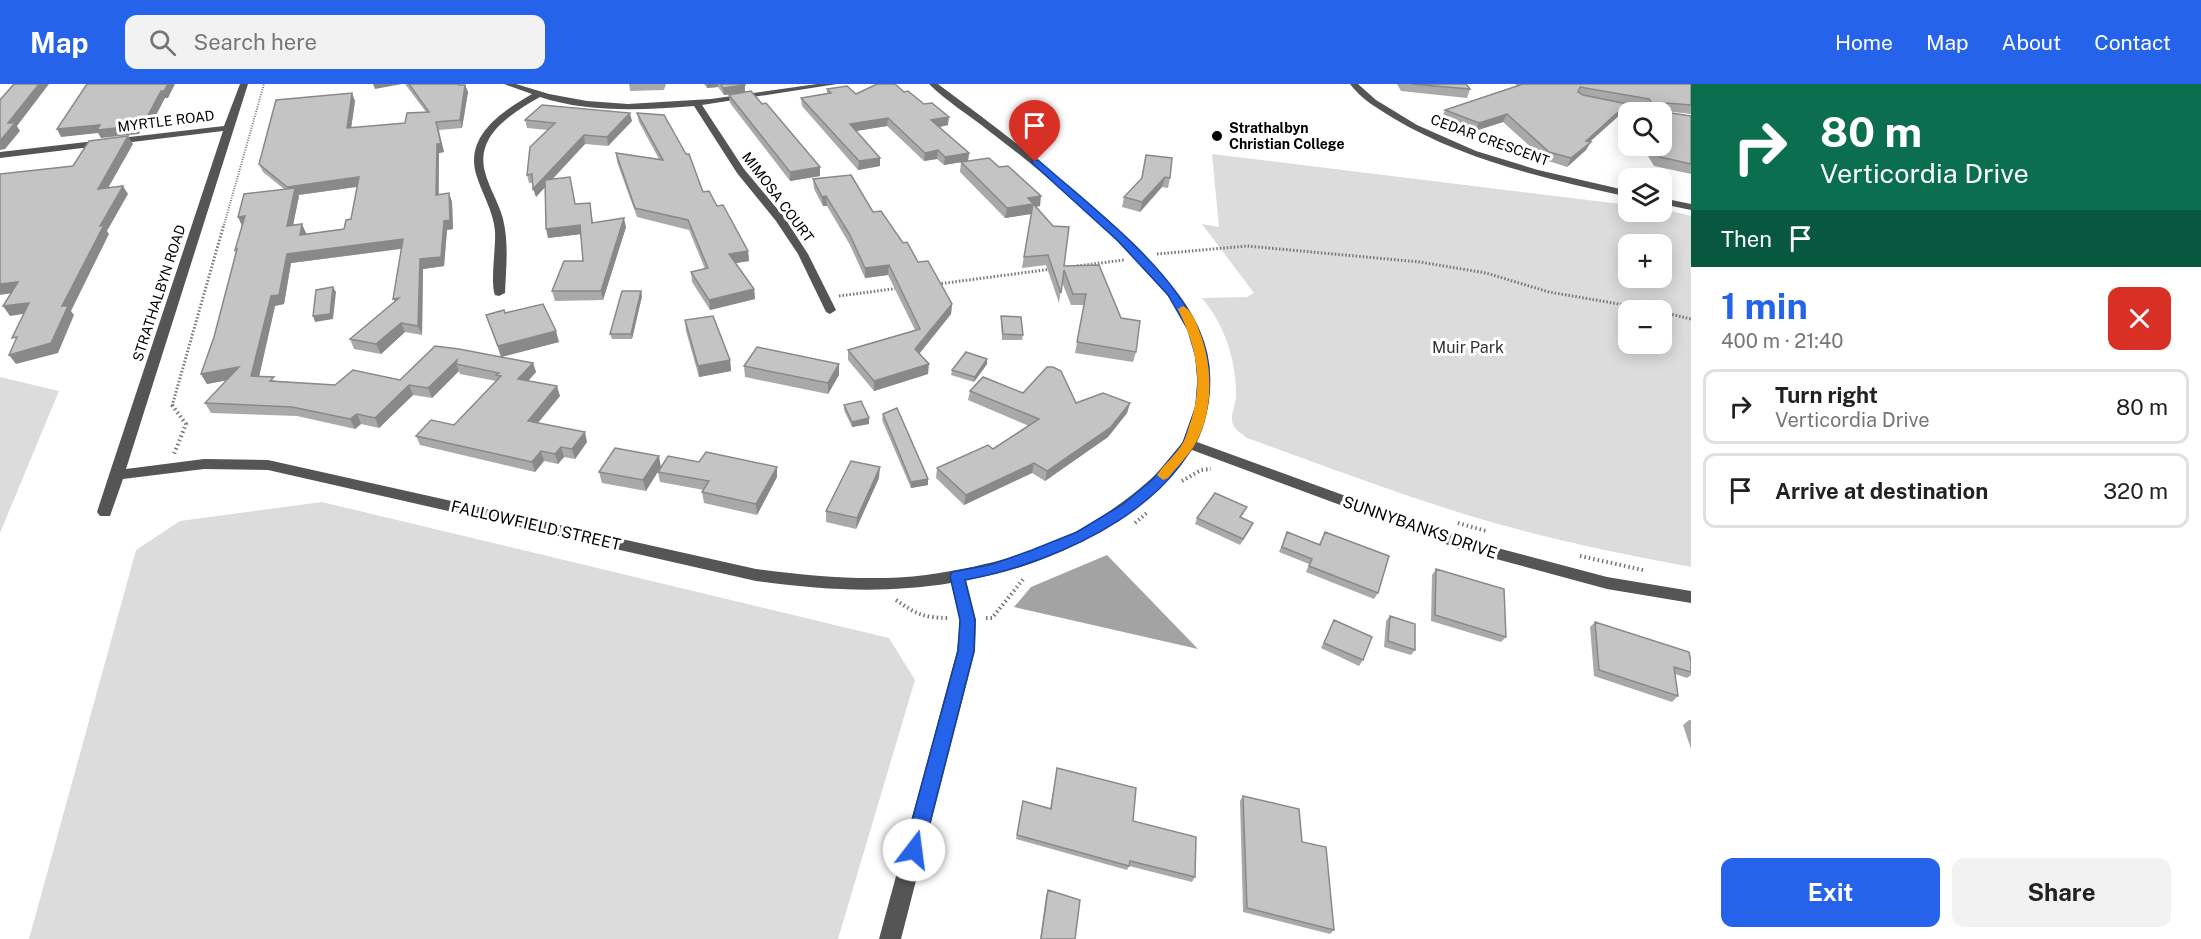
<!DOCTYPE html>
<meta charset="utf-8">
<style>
body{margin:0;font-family:"Public Sans",sans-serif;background:#f2f2f2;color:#222;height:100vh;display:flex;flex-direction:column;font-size:22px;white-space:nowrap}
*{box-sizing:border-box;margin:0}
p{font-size:20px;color:#767676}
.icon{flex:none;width:33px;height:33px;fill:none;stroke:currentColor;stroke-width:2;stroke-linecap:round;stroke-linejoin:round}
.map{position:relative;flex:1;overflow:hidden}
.drawer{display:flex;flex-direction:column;background:#fff;width:510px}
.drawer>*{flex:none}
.guide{background:#0b6e4f;color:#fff;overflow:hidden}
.controls{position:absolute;left:1618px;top:18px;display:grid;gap:12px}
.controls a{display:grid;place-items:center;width:54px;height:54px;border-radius:12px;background:#fff;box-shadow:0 3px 15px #0003;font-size:30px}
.pin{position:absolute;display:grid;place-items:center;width:51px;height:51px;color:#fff;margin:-62px -26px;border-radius:50% 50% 50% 0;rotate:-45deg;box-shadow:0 0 6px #0007}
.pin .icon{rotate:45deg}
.me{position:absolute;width:66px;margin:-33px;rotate:15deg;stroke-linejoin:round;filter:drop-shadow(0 0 4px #0008)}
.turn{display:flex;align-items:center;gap:21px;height:126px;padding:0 30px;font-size:27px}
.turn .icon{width:78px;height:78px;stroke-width:2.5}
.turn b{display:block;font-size:42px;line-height:51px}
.then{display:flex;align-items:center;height:57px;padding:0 30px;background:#0003;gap:12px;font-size:22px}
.round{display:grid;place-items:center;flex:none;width:63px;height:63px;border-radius:12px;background:#f2f2f2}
.summary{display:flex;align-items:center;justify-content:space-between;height:102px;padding:0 30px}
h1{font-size:36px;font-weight:700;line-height:45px;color:#2563eb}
.cta{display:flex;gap:12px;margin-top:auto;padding:12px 30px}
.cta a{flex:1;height:69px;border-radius:12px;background:#2563eb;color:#fff;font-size:24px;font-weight:700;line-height:69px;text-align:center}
.cta a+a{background:#f2f2f2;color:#222}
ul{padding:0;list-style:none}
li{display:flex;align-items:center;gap:18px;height:75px;margin:0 12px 9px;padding:0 18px;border:3px solid #e0e0e0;border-radius:12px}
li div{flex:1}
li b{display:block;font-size:22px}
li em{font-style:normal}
header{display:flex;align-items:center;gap:36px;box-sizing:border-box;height:84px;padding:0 30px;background:#2563eb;color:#fff}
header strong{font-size:28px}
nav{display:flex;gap:33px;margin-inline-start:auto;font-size:21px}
.search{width:420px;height:54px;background:#f2f2f2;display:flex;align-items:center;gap:15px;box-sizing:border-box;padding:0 21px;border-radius:12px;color:#767676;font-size:22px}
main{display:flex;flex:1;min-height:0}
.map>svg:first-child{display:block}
.green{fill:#dcdcdc;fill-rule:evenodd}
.water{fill:#a3a3a3}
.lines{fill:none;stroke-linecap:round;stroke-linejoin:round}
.path-far2{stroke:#777;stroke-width:2;stroke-dasharray:1 1.5;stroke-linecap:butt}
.path-far1{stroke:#777;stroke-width:3;stroke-dasharray:1.5 2;stroke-linecap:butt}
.path{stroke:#777;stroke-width:4;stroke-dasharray:1.5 3;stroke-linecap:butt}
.minor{fill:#555;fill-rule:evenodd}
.wall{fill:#a9a9a9;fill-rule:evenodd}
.shaded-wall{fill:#898989}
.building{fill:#c4c4c4;stroke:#898989;stroke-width:1.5}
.route{fill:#2563eb;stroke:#184099;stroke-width:1.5}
.slow{fill:#f59e0b}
.poi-dot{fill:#000;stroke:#fff;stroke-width:2}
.labels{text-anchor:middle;stroke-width:6;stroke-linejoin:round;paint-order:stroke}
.far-street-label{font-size:14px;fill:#000;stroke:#fff}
.far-poi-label{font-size:14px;font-weight:bold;fill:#000;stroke:#fff;text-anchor:start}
.park-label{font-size:16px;fill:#333;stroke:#fff}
.street-label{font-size:16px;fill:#000;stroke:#fff}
</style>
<header>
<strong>Map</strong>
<div class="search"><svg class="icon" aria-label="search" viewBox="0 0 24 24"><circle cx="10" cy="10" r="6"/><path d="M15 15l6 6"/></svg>Search here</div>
<nav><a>Home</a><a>Map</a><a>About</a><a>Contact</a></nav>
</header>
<main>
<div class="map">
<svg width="1691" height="855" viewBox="0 0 1691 855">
<rect width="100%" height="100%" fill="#fff"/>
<path class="green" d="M1212,70L1629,121V128H1662L1663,125L1691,132V483C1626,471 1562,458 1498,440C1413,416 1330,384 1247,354C1241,349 1233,345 1232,337C1231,328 1237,318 1236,309C1236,275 1224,240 1202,214L1247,213L1254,209L1202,140L1219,143ZM1629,160H1662V194H1629ZM1629,226H1662V260H1629Z
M0,293L59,307L0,449Z
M322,418L889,554L915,596L838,855H29L136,466L180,437Z"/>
<path class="water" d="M1107,471L1198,565L1014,523L1031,503Z"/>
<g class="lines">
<path class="path-far2" d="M224,141L264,0"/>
<path class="path-far1" d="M1157,170L1247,162L1420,178L1486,189L1549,208L1654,226
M1077,182L1124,176
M938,200L1052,185
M839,212L900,204
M1662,228L1691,235
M172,322L224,140"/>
<path class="path" d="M172,321L186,340L174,370
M1182,397L1201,386L1211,385
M1135,439L1148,428
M1458,439L1486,447
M1580,472L1643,486
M896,516C916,530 924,534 949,534
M986,534H992L1025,493"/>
<path class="minor" d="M240,0H248L126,385L204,375L268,376L756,485C813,492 869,498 926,491C970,485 1013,475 1054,458C1094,442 1162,395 1183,357C1203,321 1201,270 1182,234C1168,208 1148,188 1128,168C1085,124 1038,84 989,47C969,31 946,17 929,0H938C1005,50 1073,101 1132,160C1157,185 1183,210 1198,242C1214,278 1214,323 1197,358L1467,456L1607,493L1691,507V519L1607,505L1459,465L1192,366C1138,436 1054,482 966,496L976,536L975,567L901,855H879L957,567L960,536L951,499C882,510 824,506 756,497L268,386L204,385L123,395L110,432H100L97,428L109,391L223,47L0,74V68L224,42Z
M504,0H516L549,10L587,17L628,20L711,15L817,0H837L702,21L744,85L784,133L808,170L836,226L830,230L826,228L798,170L776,137L737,89L694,22C644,26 588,29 540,13C512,29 475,51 485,88C489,104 499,119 503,135C509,159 506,185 505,209L499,212L495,211C490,199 496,164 495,147C493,126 482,110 476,90C465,51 503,27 532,10Z
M1350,0H1358L1376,16L1417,41L1476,67L1538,86L1629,107V113C1548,95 1465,77 1393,34C1377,24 1361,15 1350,0Z
M1662,114L1691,120V126L1662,120Z"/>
</g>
<path class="wall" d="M405,0H458L459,1H465L468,8L462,44L439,46L444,68L439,69V111L449,109L452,118L453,145L447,146L444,182L423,185L422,251L405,248L381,270L354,265L350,255L394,218L401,165L291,179L284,220L275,222L259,292L276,297L335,301L400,296L435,262L501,273L486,231L505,229L559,258L501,273L533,279L536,288L528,297L560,312L538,339L587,358L575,375L564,373L558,380L544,377L535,388L420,361L416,352L454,341L496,297L460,290L459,287L432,314L413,311L379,344L361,340L355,345L297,332L211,329L205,319L227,296L207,300L201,290L214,253L236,169L235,166L284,105L263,88L259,80L355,17L351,44L405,39L426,28ZM357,103L351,135L344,145L306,150V149L293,141L299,112L298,111Z
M629,0H666L664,6L630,7Z
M704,0H744L745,8L724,11L718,3L707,4Z
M1397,0H1466L1470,5L1467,14L1401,7Z
M1515,0H1691V30L1665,27V28L1691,32V90L1654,82L1642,62H1662V28H1629V39L1623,28L1628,20L1623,28L1590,58L1586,66L1567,83L1545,76L1503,38L1475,47L1442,34L1445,26L1517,2Z
M827,5L856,10L904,8L948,41L939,43L969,69L968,77L1040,122L1036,123L1064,182L1136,268L1133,278L1075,269L1084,221H1071L1062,198L1059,219L1046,181L1022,184L1031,130L1005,134L960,88L961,78L944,81L937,75L924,77L887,42L856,47L880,82L858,86L802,22L801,14L827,9Z
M729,11L820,92L790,97L730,19Z
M637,29L703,108L717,122L748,167L749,177L735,179L754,205L755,215L710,226L692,198L691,188L705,185L689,146L637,133L617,78L616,69L659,75L639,38Z
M525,36L632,37L608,62L585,60L552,95L575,120L590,119L593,138L626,143L603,216L555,217L552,207L583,177L581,150L548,154L545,103L536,113L533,99H529L527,91L548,46L527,44Z
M1146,71L1170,94L1168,104L1162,103L1140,128L1122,123L1124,113L1141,95Z
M813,95L873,128L903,159L952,220L951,230L919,270L928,290L874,307L848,276V266L915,246L888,191L865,194L850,161L827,122H823L814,105Z
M642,212L632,255H612L610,250Z
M1001,232L1023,251L1022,256H1002L1001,237Z
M685,236L730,276L731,287L699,293L686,247Z
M987,275V280L974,298L951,291L952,286Z
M839,280V291L828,310L745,293L744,282Z
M970,307L1023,309L1076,319H1130L1127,329L1108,353L1045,397L1032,389L964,421L936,394L937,384L993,365L1029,342L968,316Z
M844,321L869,340L852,343L844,326Z
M883,330L928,395V401L911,404L882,336Z
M659,372L646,407L602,399L599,388Z
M658,388L777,393L757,431L704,419L702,408L704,406L660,398Z
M879,394L856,445L826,438V427Z
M1244,429L1241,433L1251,444L1240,461L1195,440L1197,434Z
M1287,448L1319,460L1325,448L1378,509L1374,515L1306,488L1309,480L1279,468Z
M1436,485L1506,553L1501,558L1431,537L1432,491Z
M1390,532L1415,566L1411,571L1384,563L1386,537Z
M1334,536L1363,576L1359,582L1321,564Z
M1595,538L1691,578V591L1687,594L1675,590L1678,612L1672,618L1594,592L1590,543Z
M1689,636H1691V665L1683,641Z
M1057,684L1133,737L1195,793L1192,798L1129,782L1127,786L1016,755L1023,717L1050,724Z
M1243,712L1302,758L1334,846L1330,850L1243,828L1240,717Z
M1048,806L1075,855H1040L1046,811Z"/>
<path class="shaded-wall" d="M39,0H49L17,42L20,47L5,65L0,66V57L8,39Z
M168,0H175L168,14H165L150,43L142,44L139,50L101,54L98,49L61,53L57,45L138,36Z
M373,0H402L375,5Z
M707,0H718V3L707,4Z
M465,1L468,8L462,44L460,36Z
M745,1V8L724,11L723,4Z
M352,9L355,17L350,52L347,44Z
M1627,20L1623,28L1581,65L1586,57Z
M630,29L632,37L608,62L607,53Z
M1507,30L1503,38L1475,47L1479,39Z
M949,33L948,41L931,45V36Z
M888,34L887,42L850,48V40Z
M436,38L444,68L439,69L438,120L436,111Z
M584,51L585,60L536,113L533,105Z
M128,52L133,60L103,113L98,105Z
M1591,58L1586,66L1567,83L1571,74Z
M938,66L937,75L924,77L925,69Z
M969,69L968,77L944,81L945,73Z
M880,74V82L858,86L859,77Z
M820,83V92L790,97V88Z
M359,93L362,102L298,111L299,112L291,151L287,142L291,111L287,103Z
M1165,93L1162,103L1140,128L1142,118Z
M123,102L128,110L107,147L109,150L71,227L74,231L58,269L16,280L9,271L100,142Z
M449,109L452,118L453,145L447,146L444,182L423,185L422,251L418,242L420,175L444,137Z
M826,112L827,122H823L822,113Z
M1041,112L1040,122L1032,123L1031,130L1005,134L1007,124L1028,114Z
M245,132L242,142L238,133Z
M624,134L626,143L603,216L601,207Z
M302,140L306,149L304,160L300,151Z
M580,141L582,150L548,154L546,145Z
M403,155L406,164L291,179L284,220L275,222L257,302L251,292L271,212L287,170Z
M748,167L749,177L730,180L729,170Z
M889,181L888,191L865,194V184Z
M18,198L25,207L0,211V200Z
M333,203L336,208L333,235L315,238L313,232Z
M754,205L755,215L710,226L709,216Z
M641,207L642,212L632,255L631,250Z
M29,219L35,228L10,232L3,222Z
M952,220L951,230L915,275V265Z
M401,239L405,248L381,270L376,260Z
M556,247L559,258L501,273L498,262Z
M987,275V280L974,298L975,293Z
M457,276L456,280L459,287L432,314L428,304Z
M730,276L731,287L699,293L698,282Z
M533,279L536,288L521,305L518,295Z
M839,280V291L828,310V299Z
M929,280L928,290L874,307V297Z
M239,283L245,293L207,300L201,290Z
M409,301L413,311L379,344L375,334Z
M557,302L560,312L531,347L528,337Z
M1130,319L1127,329L1108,353L1045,397L1047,387Z
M357,330L361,340L355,345L350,335Z
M869,334V340L852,343V338Z
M585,348L587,358L575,375L572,365Z
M561,363L564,373L558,380L555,370Z
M541,367L544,377L535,388L532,378Z
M659,372L661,383L646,407L643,396Z
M1034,379L1032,389L964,421L966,411Z
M777,383V393L757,431L756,420Z
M880,383L879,394L856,445L857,434Z
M928,395V401L911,404V398Z"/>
<path class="building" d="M14,0H39L8,39H15L0,57V16Z
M87,0H168L164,7H161L146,35L138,36L135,42L97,46L100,41L57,45Z
M409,0H458L459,1H465L460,36L436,38L441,60H437L436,111L449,109L450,136L444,137L441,173L420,175L418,242L401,239L376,260L350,255L399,214L393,215L403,155L287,170L279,211L271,212L251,292L274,293L270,297L335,301L353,286L400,296L435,262L459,265L533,279L518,295L557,302L528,337L585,348L572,365L561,363L555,370L541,367L532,378L416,352L431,336L454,341L501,292L496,291L499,289L456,280L457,276L428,304L409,301L375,334L357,330L350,335L292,323L205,319L239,283L201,290L214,253L237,165L235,166L245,132L238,133L244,110L295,104L287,142L302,140L300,151L344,145L346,136L351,135L359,93L287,103L259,80L276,16L352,9L347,44L405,39L407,29L429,28Z
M721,0H744L745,1L723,4Z
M877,0H895L904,8L908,7L924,20L932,19L949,33L931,36L969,69L945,73L938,66L925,69L888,34L850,40L880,74L859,77L801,14L831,9L827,5L847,2L856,10Z
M1412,0H1466L1470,5Z
M1523,0H1691V21L1667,19L1665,21V28L1691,32V80L1660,73L1653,62H1662V28H1633L1628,20L1654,22L1649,15L1580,3L1578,8L1583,11L1627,20L1586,57L1591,58L1571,74L1549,68L1507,30L1479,39L1445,26Z
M751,7L762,20L766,19L820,83L790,88L729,11Z
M542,21L630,29L607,53L584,51L533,105L532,90L527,91L530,63L555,39L525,36Z
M637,29L664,31L686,70H689L703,108L709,107L717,122L723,121L748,167L729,170L754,205L709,216L691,188L708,184L688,136L635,124L616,69L663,76Z
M128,52L98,105L123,102L100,142L104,141L62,222H68L51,259L9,271L17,253L12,254L29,219L3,222L18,198L0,200V90L73,82L89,57Z
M1146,71L1172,74L1170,94L1165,93L1142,118L1124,113L1142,94Z
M989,74L999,83L1008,82L1041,112L1028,114L1053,142L1069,143L1064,182L1099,181L1121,234L1140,237L1136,268L1077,258L1086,210H1073L1064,186L1061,209L1048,171L1024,173L1033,120L1007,124L961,78Z
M851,91L873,128L881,127L903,159L907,158L918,178L928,177L952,220L915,265L929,280L874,297L848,266L920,245L889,181L865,184L850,151L826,112L822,113L813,95Z
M570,93L575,120L590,119L592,139L624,134L601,207H552L564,177H583L580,141L546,145L545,96Z
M333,203L330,230L313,232L316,206Z
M622,207H641L631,250H610Z
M543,220L556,247L498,262L486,231L504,226L505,229Z
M713,232L730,276L698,282L685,236Z
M1001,232L1021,233L1023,251L1003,250Z
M757,263L839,280L828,299L744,282Z
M966,268L987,275L975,293L952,286Z
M1047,283H1053L1061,287L1076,319L1103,309L1130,319L1111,343L1047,387L1034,379L966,411L937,384L988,361L993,365L1039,335L970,307L983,293L1023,309Z
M861,317L869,334L852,338L844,321Z
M897,324L928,395L911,398L883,330Z
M615,364L659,372L643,396L599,388Z
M706,368L777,383L756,420L702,408L709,397L658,388L668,372L699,378Z
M851,377L880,383L857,434L826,427Z
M1215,409L1247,423L1240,433L1253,439L1243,455L1197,434Z
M1287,448L1320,461L1325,448L1389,472L1378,509L1309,482L1312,475L1282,463Z
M1436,485L1504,505L1506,553L1435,531Z
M1390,532L1415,540V566L1388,557Z
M1334,536L1372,553L1363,576L1324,559Z
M1595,538L1689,568L1691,578V588L1674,583L1678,612L1599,586Z
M1057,684L1136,704L1133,737L1196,753L1195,793L1130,777L1129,782L1017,751L1023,717L1051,725Z
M1243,712L1299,725L1302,758L1326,763L1334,846L1247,824Z
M1048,806L1080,816L1075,855H1041Z"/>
<path class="route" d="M1032,76H1038C1091,123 1170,181 1199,247C1208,266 1211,287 1209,309C1200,417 1058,479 965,496L975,536L974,567L923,766L920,773L914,775L907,773L904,766L958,567L960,536L950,492L952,488L993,480L1032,466L1077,448L1123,420L1153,395L1183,359L1196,322L1198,296L1196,273L1188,246L1168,211L1118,157L1032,79Z"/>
<path class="slow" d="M1183,222C1191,225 1197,240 1200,249C1213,283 1214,329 1194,362C1187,373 1176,384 1168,394L1163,396L1157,391C1164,380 1176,371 1183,359C1187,352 1188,344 1191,337C1204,297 1196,262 1178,225Z"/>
<circle class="poi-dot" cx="1217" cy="52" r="6"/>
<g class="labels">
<g class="far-street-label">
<text transform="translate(166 37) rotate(-7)" y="5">MYRTLE ROAD</text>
<text transform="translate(1490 56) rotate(20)" y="5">CEDAR CRESCENT</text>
<text transform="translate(778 113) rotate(53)" y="5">MIMOSA COURT</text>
<text transform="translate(159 209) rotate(-72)" y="5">STRATHALBYN ROAD</text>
</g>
<g class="far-poi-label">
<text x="1229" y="49">Strathalbyn<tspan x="1229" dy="16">Christian College</tspan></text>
</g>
<g class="park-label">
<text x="1468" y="269">Muir Park</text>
</g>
<g class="street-label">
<text transform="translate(536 441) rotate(13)" y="6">FALLOWFIELD STREET</text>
<text transform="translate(1420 443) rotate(19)" y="6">SUNNYBANKS DRIVE</text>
</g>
</g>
</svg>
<div class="controls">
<a><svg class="icon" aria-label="search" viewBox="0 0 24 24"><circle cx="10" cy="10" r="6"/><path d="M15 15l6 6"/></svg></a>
<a><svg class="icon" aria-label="layers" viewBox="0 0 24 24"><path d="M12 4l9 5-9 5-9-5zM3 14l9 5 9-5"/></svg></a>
<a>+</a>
<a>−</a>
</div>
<div class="pin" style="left:1035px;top:78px;background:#d93025"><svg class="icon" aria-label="arrive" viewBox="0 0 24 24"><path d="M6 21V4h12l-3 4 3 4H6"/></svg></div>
<svg class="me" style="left:914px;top:766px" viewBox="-20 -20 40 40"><circle r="19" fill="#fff"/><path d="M0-13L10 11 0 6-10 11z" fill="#2563eb"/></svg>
</div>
<section class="drawer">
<div class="guide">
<div class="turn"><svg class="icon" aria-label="right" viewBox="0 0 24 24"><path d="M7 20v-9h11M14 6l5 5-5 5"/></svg><div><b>80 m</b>Verticordia Drive</div></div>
<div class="then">Then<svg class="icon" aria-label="arrive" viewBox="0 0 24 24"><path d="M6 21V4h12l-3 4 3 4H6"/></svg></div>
</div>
<div class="summary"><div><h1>1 min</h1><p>400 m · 21:40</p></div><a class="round" style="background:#d93025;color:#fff"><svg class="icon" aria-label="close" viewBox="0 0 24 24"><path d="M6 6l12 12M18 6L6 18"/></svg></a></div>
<ul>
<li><svg class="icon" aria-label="right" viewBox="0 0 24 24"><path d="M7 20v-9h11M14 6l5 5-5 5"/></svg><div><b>Turn right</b><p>Verticordia Drive</p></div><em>80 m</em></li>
<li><svg class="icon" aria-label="arrive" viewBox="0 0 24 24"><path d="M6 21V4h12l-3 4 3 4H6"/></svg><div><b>Arrive at destination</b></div><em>320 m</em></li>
</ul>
<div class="cta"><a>Exit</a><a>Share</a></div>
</section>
</main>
